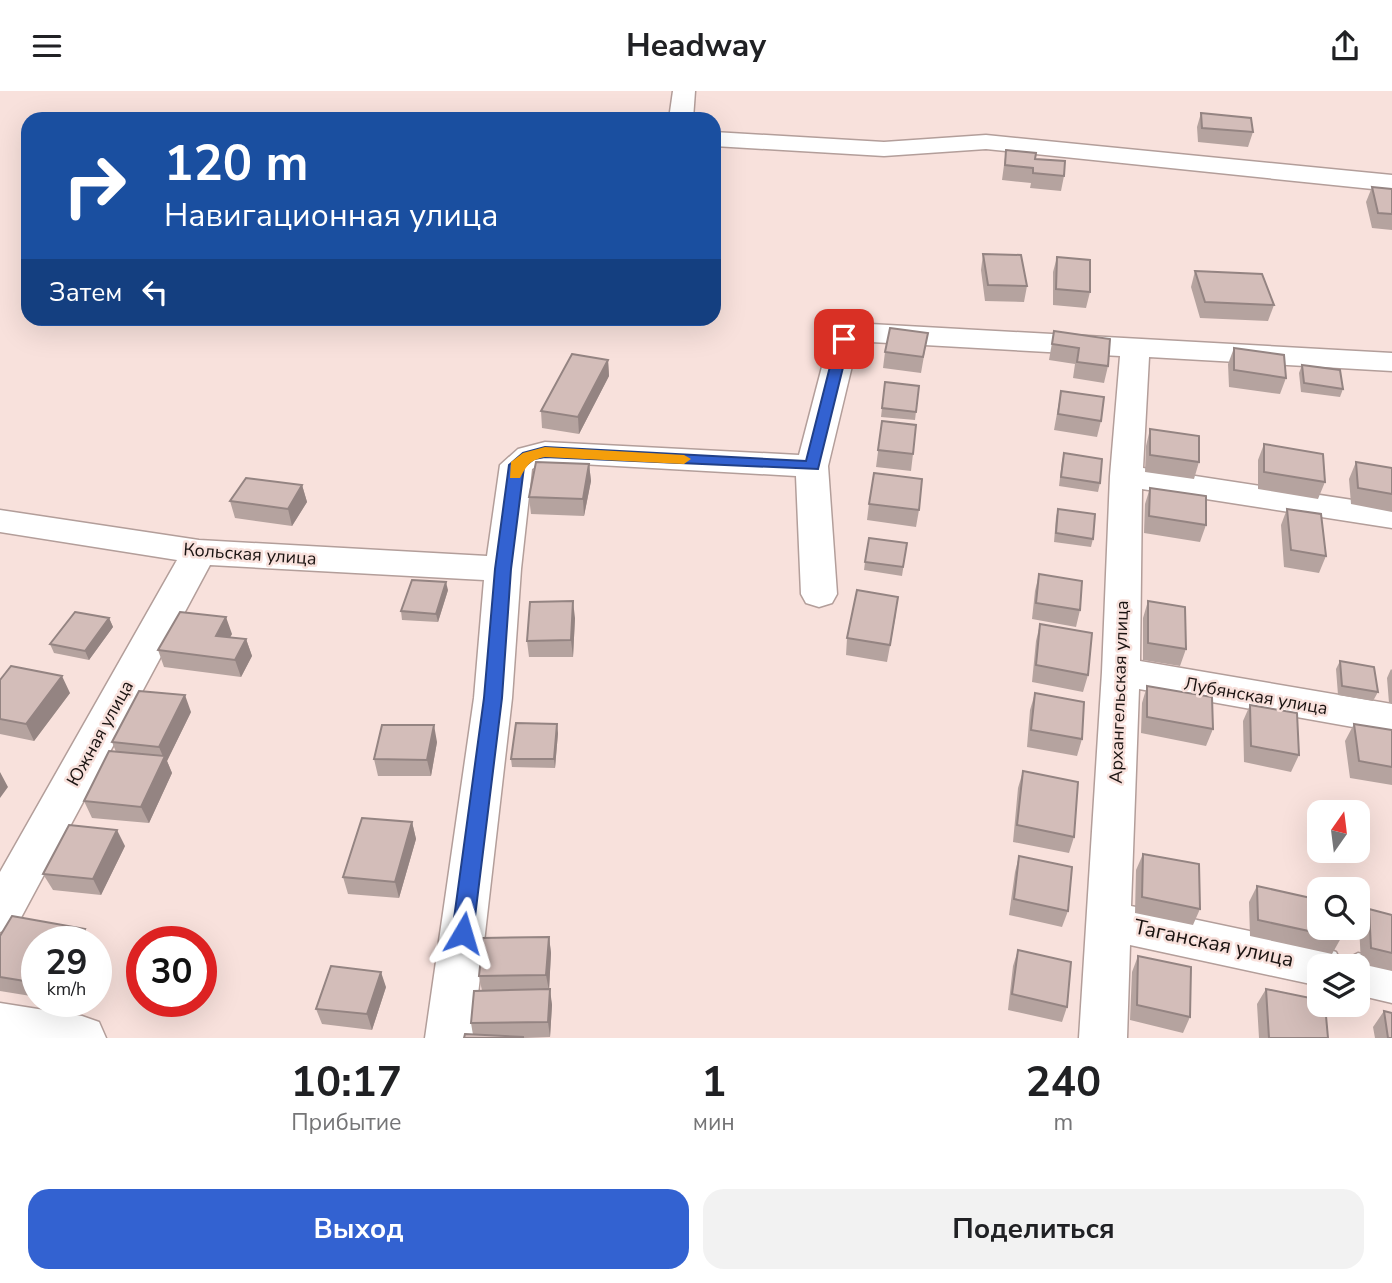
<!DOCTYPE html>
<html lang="ru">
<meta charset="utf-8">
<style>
body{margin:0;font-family:"Nunito Sans",sans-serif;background:#f2f2f2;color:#202124;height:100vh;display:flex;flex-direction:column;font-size:26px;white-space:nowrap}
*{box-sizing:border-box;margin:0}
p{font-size:23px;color:#757577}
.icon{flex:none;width:38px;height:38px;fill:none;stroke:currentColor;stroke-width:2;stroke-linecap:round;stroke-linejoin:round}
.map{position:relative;height:947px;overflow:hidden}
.panel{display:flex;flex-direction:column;background:#fff;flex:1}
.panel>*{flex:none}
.top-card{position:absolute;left:21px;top:21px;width:700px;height:214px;border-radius:21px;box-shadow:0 7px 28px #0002;background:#1a4fa0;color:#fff;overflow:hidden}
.needle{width:46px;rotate:14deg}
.fabs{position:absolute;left:1307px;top:709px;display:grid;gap:14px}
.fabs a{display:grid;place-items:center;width:63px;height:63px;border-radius:14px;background:#fff;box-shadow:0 7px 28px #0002;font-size:35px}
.speed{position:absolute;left:21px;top:835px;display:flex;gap:14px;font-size:35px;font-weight:700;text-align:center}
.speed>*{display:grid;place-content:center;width:91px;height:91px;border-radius:50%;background:#fff;box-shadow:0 7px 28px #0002;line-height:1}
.speed small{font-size:18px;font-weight:400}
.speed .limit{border:10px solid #d22;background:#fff;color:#111}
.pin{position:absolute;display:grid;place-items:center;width:60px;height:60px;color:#fff;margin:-30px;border-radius:14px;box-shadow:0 4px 10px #0006}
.me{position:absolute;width:77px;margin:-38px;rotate:7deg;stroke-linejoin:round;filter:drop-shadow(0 0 5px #0008)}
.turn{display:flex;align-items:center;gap:24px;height:147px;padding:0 28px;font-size:32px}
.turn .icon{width:91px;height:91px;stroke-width:2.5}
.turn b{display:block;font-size:49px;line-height:60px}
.then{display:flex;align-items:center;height:66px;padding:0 28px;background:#0003;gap:14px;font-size:26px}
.eta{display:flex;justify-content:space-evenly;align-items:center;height:119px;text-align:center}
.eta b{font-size:42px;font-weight:700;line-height:49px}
.cta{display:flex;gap:14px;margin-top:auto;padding:14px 28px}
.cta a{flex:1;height:80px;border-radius:21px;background:#3362d1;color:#fff;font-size:28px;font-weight:700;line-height:80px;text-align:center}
.cta a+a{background:#f2f2f2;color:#202124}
header{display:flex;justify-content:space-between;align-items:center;height:91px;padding:0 28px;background:#fff;font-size:32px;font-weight:700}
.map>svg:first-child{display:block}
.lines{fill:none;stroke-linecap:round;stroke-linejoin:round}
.minor-casing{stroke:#b39e9a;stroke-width:3}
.minor{fill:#fff;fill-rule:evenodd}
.wall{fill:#b5a39f}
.shaded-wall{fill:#948482}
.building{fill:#d3bdb9;stroke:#948482;stroke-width:2}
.route{fill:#3362d1;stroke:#214088;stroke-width:2}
.slow{fill:#f59e0b}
.labels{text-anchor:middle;stroke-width:5;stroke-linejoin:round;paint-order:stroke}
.street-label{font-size:18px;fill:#1a1311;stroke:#f8e1dc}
.near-street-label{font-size:21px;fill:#1a1311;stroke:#f8e1dc}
</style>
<header><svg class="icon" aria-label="menu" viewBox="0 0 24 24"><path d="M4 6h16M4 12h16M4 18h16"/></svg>Headway<svg class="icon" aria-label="share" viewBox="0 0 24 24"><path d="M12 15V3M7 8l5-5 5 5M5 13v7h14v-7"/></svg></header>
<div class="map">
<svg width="1392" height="947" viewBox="0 0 1392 947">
<rect width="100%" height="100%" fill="#f8e1dc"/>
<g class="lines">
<g class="minor-casing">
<path id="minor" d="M673,0H695L693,28H669Z
M714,41L884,51L986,44L1392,84V100L986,58L884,65L714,55Z
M870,233L1392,262V280L1149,266L1143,377L1392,415V437L1142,398L1140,570L1392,613V643L1139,598L1131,815L1320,855L1336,861L1341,871L1358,862L1392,870V912L1358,904V875H1320V895L1130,854L1127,947H1079L1102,581L1110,385L1120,265L871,251L857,254L828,375L837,503L832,512L819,516L806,512L801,503L796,385L545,371L532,378L521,478L512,607L473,947H425L474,607L484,489L210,474L16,836L0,841V781L177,469L0,441V419L199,449L487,465L500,374L518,358L545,351L799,364L829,249L834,243Z
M0,912L82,925L99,931L106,947H0Z"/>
</g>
<use href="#minor" class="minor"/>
</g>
<path class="wall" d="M1201,22L1253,41L1248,56L1198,51L1197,36Z
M1006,59L1035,68L1064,85L1061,100L1030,97L1031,92L1002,89Z
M1372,96L1392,98V139L1372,137L1366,111Z
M983,163L1027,195L1024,211L985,210L981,179Z
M1057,166L1090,201L1086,217L1053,214V181Z
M1195,180L1274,214L1268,230L1200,227L1191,196Z
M1054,240L1108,275L1104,292L1073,287L1075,273L1049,269Z
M928,242L921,282L883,277L885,261Z
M1234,257L1286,287L1280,303L1229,296L1228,273Z
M608,269L609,285L579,343L542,337L541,320Z
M1302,274L1343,298L1340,306L1301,301L1299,282Z
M885,291L919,295L915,329L881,326Z
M1061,300L1101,330L1097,346L1054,339Z
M882,330L913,363L911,380L876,376Z
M1150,338L1199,371L1194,388L1145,381L1146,355Z
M1264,353L1325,391L1318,408L1258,398V369Z
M1064,362L1100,392L1098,401L1059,395L1062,370Z
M1356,371L1392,377V421L1351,413L1349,388Z
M589,373L591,390L584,425L531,423L529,406Z
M302,394L307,411L292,435L235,427L230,410Z
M1150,397L1206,434L1200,451L1144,442L1145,413Z
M869,413L919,419L916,436L867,429Z
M1058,418L1093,448L1091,456L1054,451L1056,426Z
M1287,418L1326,465L1319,482L1284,476L1281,434Z
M907,452L902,485L864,479L865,471Z
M1039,483L1080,519L1076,536L1032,528L1035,500Z
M448,499L438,531L402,529L401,520Z
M1148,510L1186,558L1180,575L1143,569V527Z
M896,523L887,571L846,564L847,547Z
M109,527L113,536L89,569L54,562L50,553Z
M575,527L573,566H529L527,550Z
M1040,533L1088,584L1083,601L1032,591L1036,550Z
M232,543L230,546L246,548L252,565L241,586L164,576L158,559Z
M1340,570L1378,601L1373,610L1338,604L1336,578Z
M1391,578L1392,579V612H1389L1387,587Z
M0,589L70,602L34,650L0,643Z
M1147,595L1213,638L1206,655L1141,642L1142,612Z
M1035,602L1082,648L1077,665L1027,656L1030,619Z
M1250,614L1299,664L1291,681L1244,671L1243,630Z
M191,621L167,670L172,682L149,732L92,727L84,710L116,661L112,651Z
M1354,633L1392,639V694L1350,687L1345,650Z
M558,642L555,677L512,676L511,668Z
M437,651L431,685H378L374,668Z
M1023,680L1074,746L1069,762L1013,751L1018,697Z
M412,731L416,748L399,807L348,803L343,786Z
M125,755L101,804L53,799L43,783Z
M1143,763L1200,818L1193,834L1135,822L1136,779Z
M1019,765L1068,820L1062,836L1009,824L1015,781Z
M1257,795L1341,847L1332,863L1250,845L1249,811Z
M1369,818L1392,824V880L1361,873L1359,834Z
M0,845L37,850V906L0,900Z
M549,846L551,862L549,898L552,914L550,946L524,947L473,944L471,932L482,900L479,885Z
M1018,859L1067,916L1062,931L1008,919L1013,875Z
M1138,865L1190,926L1183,942L1130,929L1132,881Z
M386,896L372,939L322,933L316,918Z
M1266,898L1328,947H1259L1257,913Z
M1384,920L1392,947H1375L1373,936Z"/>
<path class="shaded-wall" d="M608,269L609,285L579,343L578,326Z
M589,373L591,390L584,425L583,408Z
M302,394L307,411L292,435L288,418Z
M446,491L448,499L438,531L436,523Z
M573,510L575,527L573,566L571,549Z
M226,526L232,543L222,561L216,545Z
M109,527L113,536L89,569L85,560Z
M246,548L252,565L241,586L235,569Z
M62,585L70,602L34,650L26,633Z
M185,604L191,621L167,670L172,682L149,732L141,716L164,668L159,656Z
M557,633L558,642L555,677L554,668Z
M434,634L437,651L431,685L427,669Z
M0,681L8,696L0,707Z
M412,731L416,748L399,807L395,791Z
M117,739L125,755L101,804L93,788Z
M85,838L92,850H78Z
M549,846L551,862L549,900L546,884Z
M381,881L386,896L372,939L367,923Z
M550,898L552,914L550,946L548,931Z"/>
<path class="building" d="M1201,22L1251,27L1253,41L1202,37Z
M1006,59L1036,62L1035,68L1065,70L1064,85L1033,82V77L1005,74Z
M1372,96L1392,98V123L1378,122Z
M983,163L1021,164L1027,195L988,194Z
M1057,166L1090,169V201L1056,198Z
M1195,180L1262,183L1274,214L1205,211Z
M890,237L928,242L923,266L885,261Z
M1054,240L1110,248L1108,275L1077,271L1079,257L1052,253Z
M1234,257L1284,264L1286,287L1234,279Z
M572,263L608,269L578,326L541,320Z
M1302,274L1340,279L1343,298L1304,292Z
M885,291L919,295L916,321L882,317Z
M1061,300L1104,306L1101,330L1058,323Z
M882,330L916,334L913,363L878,359Z
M1150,338L1199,345V371L1150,364Z
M1264,353L1323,363L1325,391L1264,381Z
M1064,362L1102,368L1100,392L1061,386Z
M536,371L589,373L583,408L529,406Z
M1356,371L1392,377V403L1358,397Z
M874,382L922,388L919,419L869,413Z
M246,387L302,394L288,418L230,410Z
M1150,397L1206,405V434L1149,425Z
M1058,418L1095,423L1093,448L1056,442Z
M1287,418L1321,423L1326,465L1291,459Z
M869,447L907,452L903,476L865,471Z
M1039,483L1082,490L1080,519L1036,512Z
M412,489L446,491L436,523L401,520Z
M857,499L898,506L890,554L847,547Z
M573,510L571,549L527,550L530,511Z
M1148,510L1185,516L1186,558L1148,552Z
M75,521L109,527L85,560L50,553Z
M180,521L226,526L216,545L246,548L235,569L158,559Z
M1040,533L1092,542L1088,584L1036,574Z
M1340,570L1374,576L1378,601L1342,595Z
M11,575L62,585L26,633L0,628V589Z
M1147,595L1212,606L1213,638L1147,626Z
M139,600L185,604L159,656L112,651Z
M1035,602L1084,611L1082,648L1031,639Z
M1250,614L1297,622L1299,664L1251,655Z
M516,632L557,633L554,668H511Z
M1354,633L1392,639V676L1359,670Z
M382,634H434L427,669L374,668Z
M109,660L165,665L141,716L84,710Z
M1023,680L1078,691L1074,746L1017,734Z
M362,727L412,731L395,791L343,786Z
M69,734L117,739L93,788L43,783Z
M1143,763L1199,773L1200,818L1142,806Z
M1019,765L1072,776L1068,820L1014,808Z
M1257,795L1320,809V836H1340L1341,847L1258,829Z
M1369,818L1392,824V862L1371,857Z
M12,825L85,838L78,850H37V892L0,886V845Z
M549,846L546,884L479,885L483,847Z
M1018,859L1071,871L1067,916L1012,903Z
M1138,865L1191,876L1190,926L1137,914Z
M331,875L381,881L367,923L316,918Z
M550,898L548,931L471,932L474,900Z
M1266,898L1320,909V914H1325L1328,947H1269Z
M1384,920L1392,922V947H1388Z
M465,943L523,946V947H464Z"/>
<path class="route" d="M844,245L850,248L818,378L545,366L534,368L524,376L511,478L502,607L473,842L470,849L463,851L455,849L452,842L484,607L495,478L509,374L523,362L545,356L806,370L837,248Z"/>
<path class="slow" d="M545,356L684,364L691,368L684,373L545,366C530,369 527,374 520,387H510L511,371L523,362Z"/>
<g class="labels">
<g class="street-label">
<text transform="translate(250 463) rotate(4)" y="6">Кольская улица</text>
<text transform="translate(1119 601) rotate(-88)" y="6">Архангельская улица</text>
<text transform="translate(1256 605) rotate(10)" y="6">Лубянская улица</text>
<text transform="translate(100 642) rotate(-61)" y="6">Южная улица</text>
</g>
<g class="near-street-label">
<text transform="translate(1214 852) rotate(12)" y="7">Таганская улица</text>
</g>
</g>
</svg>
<div class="fabs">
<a><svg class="needle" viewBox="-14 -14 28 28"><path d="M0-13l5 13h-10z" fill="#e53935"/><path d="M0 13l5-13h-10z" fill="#757577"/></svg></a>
<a><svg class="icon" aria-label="search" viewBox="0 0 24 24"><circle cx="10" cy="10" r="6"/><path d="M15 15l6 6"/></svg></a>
<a><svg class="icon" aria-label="layers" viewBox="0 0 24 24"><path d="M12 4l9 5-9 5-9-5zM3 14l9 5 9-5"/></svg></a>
</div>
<div class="speed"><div>29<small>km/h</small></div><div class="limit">30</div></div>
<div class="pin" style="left:844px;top:248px;background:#d93025"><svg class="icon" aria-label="arrive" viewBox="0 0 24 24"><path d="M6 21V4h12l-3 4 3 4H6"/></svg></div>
<svg class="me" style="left:463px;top:842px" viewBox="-20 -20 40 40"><path d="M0-17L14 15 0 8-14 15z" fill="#3362d1" stroke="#fff" stroke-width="4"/></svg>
<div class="top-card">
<div class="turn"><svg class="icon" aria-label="right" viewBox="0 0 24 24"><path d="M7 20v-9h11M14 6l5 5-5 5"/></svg><div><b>120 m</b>Навигационная улица</div></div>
<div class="then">Затем<svg class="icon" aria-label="left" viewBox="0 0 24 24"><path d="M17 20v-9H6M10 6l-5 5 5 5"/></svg></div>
</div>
</div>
<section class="panel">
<div class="eta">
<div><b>10:17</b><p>Прибытие</p></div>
<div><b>1</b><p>мин</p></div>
<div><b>240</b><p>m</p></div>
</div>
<div class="cta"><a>Выход</a><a>Поделиться</a></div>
</section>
